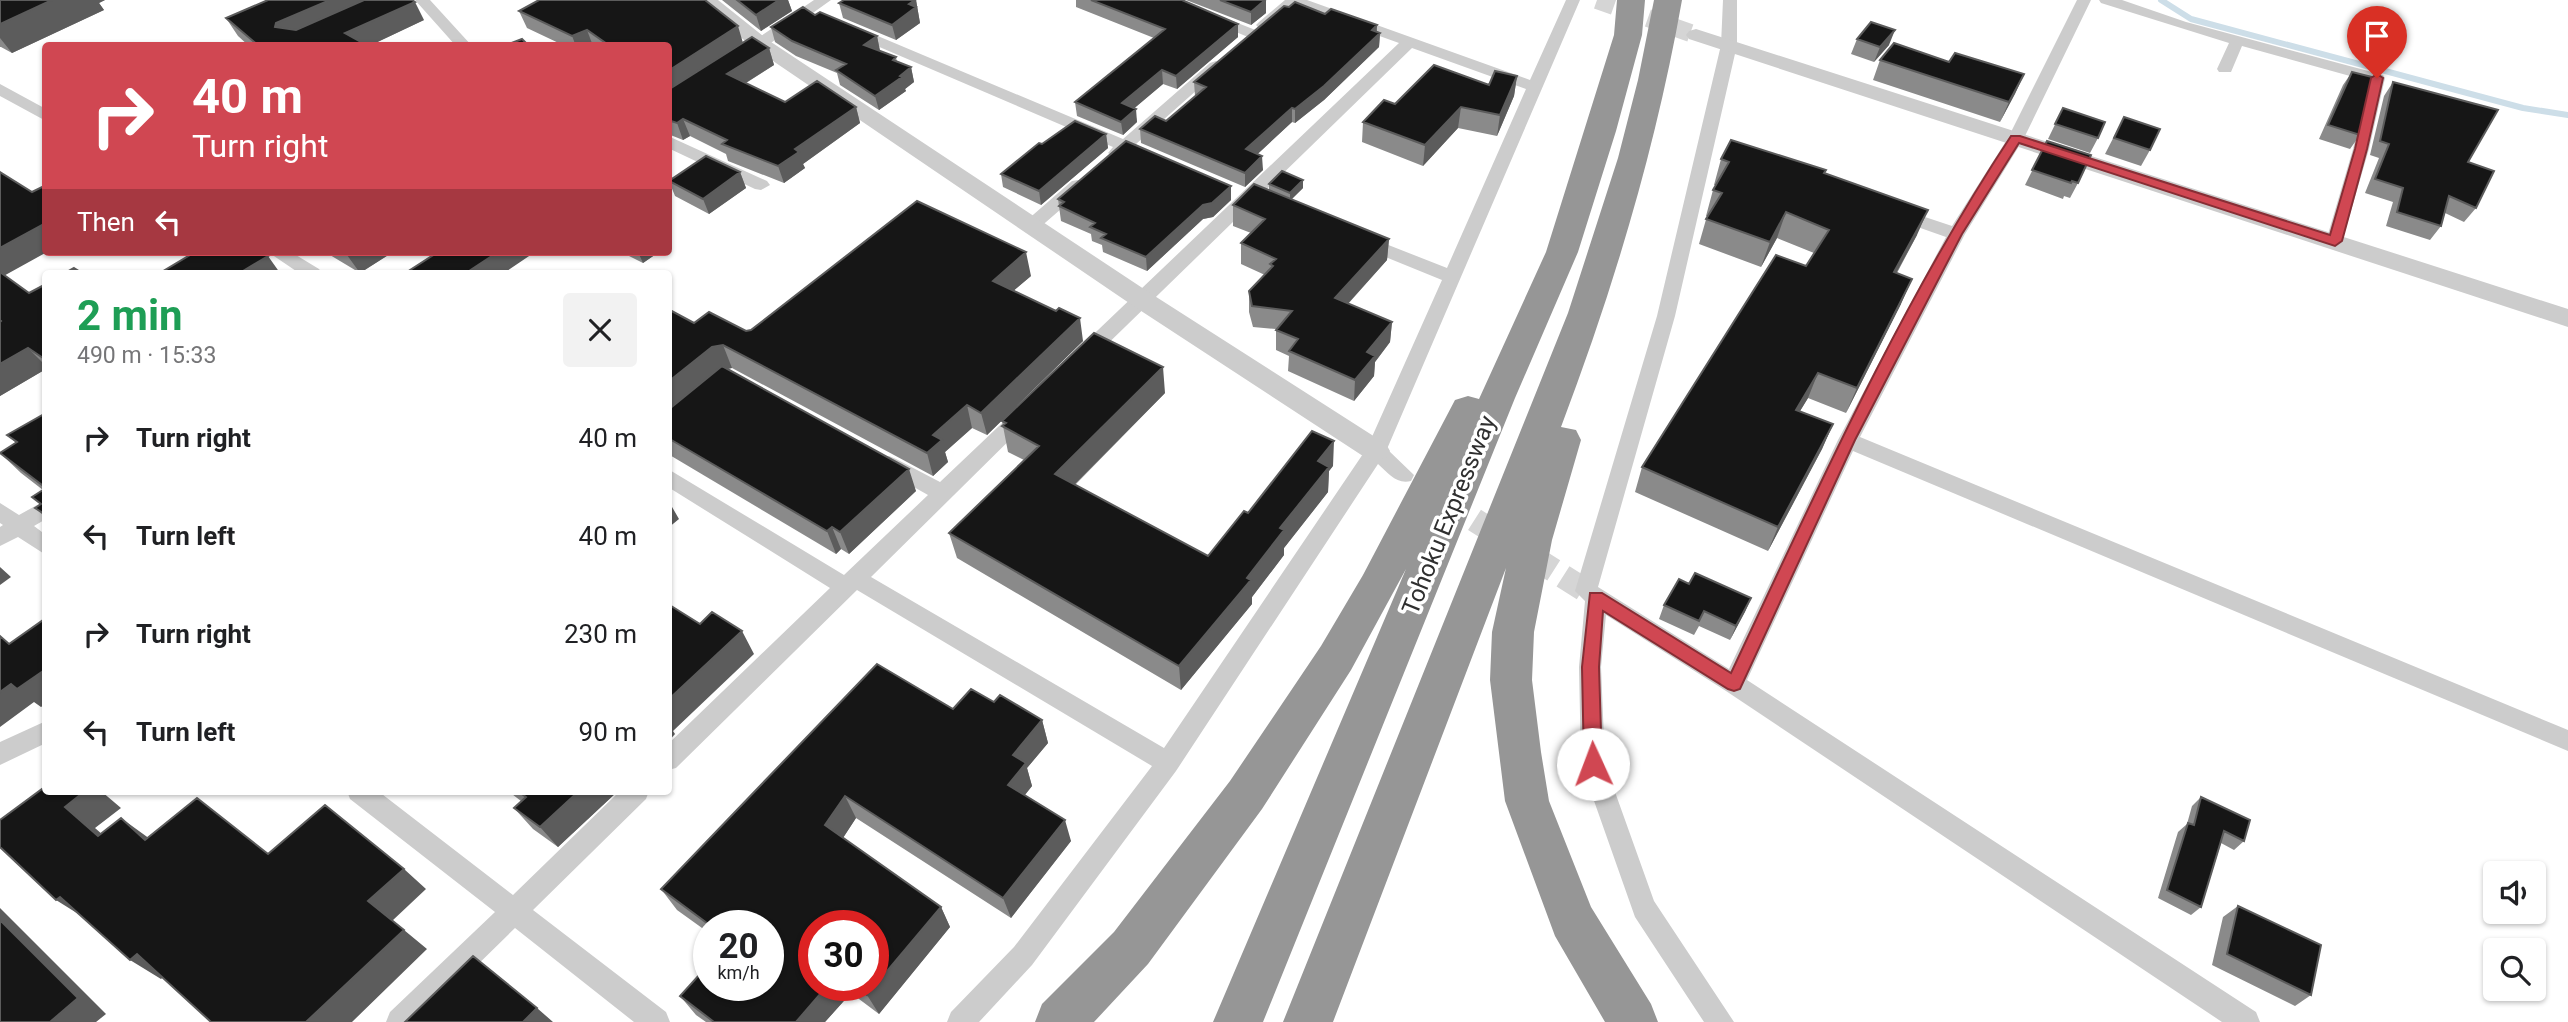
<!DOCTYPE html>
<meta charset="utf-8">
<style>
body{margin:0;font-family:Roboto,sans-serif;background:#f2f2f2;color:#202124;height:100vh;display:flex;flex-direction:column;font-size:26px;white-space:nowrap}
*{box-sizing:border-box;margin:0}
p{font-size:23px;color:#757577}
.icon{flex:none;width:38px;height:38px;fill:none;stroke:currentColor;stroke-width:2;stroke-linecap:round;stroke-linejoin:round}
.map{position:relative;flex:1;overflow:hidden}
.panel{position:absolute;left:42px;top:270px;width:630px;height:525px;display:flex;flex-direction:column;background:#fff;border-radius:7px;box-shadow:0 2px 5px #0004}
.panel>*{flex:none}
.banner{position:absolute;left:42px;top:42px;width:630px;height:214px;border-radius:7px;box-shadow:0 2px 5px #0004;background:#d04752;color:#fff;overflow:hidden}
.tools{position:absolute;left:2483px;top:861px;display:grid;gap:14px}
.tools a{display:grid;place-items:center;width:63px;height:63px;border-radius:7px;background:#fff;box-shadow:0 2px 5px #0004;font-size:35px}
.speed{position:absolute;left:693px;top:910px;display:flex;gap:14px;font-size:35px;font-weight:700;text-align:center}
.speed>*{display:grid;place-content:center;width:91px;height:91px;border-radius:50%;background:#fff;box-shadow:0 2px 5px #0004;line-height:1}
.speed small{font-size:18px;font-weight:400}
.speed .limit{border:10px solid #d22;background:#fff;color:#111}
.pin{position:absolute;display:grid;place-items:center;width:60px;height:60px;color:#fff;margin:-72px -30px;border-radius:50% 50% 50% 0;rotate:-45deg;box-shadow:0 0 7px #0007}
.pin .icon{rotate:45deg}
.me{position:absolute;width:77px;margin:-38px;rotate:358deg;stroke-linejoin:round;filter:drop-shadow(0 0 5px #0008)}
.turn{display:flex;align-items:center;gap:24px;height:147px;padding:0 35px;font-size:32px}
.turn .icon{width:91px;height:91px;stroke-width:2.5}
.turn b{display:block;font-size:49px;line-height:60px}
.then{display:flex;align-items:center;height:66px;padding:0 35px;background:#0003;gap:14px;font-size:26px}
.round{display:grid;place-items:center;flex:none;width:74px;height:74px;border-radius:7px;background:#f2f2f2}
.headline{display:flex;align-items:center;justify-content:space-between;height:119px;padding:0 35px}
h1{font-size:42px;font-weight:700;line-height:52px;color:#1e9e55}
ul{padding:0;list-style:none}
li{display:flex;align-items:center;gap:21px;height:98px;padding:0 35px}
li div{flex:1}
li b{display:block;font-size:26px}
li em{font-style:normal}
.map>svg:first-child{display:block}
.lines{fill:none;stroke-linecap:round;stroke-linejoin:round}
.stream{stroke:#cddee8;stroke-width:6}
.minor-tunnel-far1{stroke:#d5d5d5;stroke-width:18;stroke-dasharray:18 9;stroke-linecap:butt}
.minor-tunnel{stroke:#d5d5d5;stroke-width:24;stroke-dasharray:24 11;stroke-linecap:butt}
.minor{fill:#ccc;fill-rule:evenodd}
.tertiary{fill:#ccc;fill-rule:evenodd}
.motorway{fill:#969696;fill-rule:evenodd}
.wall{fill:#8a8a8a;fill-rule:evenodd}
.shaded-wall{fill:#5c5c5c}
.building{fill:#161616;stroke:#5c5c5c;stroke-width:2}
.route{fill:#d04752;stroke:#872e35;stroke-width:2}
.labels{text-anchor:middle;stroke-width:7;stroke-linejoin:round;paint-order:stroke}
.street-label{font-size:24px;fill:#2f2f2f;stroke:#fff}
</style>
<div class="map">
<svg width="2568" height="1022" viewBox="0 0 2568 1022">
<rect width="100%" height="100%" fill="#fff"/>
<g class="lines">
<path class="stream" d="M2161,0L2191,19L2523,108L2568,115"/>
<path class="minor-tunnel-far1" d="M1597,0L1696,35"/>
<path class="minor-tunnel" d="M1445,501L1586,591"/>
<path class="minor" d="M415,0H430L472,46H456Z
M814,0H831L751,57H739L737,54L739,51Z
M1159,0H1179L1258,31L1261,34L1258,37H1248Z
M1285,0H1307L1530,80L1566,0H1580L1387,449L1414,475L1411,481C1397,485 1388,473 1378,464L1176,771L1032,965L979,1022H947L951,1012L1014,947L1152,766L857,590L676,768L668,770V744L830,588L668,487V469L844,575L928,495L882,469L879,464L882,459L889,456L896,459L940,482L1018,408L1025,406L1032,408L1035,413L1032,418L871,577L1164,748L1367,448L1442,280L1356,245L1353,241L1362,235L1368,237L1447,268L1526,89L1412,48L1090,361H1076L1073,356L1076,351L1399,43L1296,6L1269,28H1259L1256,25L1259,22Z
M1723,0H1737V45L1675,316L1598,587L1729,669L1838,440L1946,237L1892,218L1889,214L1898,208L1952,226L2008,138L2077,0H2091L2024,138L1965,234L1860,437L2568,730V751L1853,451L1747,680L2256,1012L2260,1022H2222L1726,691L1606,615L1601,667L1605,764L1654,901L1734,1022H1704L1635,917L1581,764L1579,667L1585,601L1575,591L1657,316L1721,45Z
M2099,0H2122L2186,22L2383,75L2385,78L2369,149L2341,245H2329L2326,241L2353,149L2368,81L2242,46L2231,72H2219L2217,69L2229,43L2101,3Z
M854,26L1123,139L1210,63L1216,61L1224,66L1136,144L1155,155L1153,159L1147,160L1127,153L1116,158L1108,153L1113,147L849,34L846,31Z
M0,84L46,109V121L0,96Z
M668,136L767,181L770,185L761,190L755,189L668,148Z
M1078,180L1084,181L1087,185L1084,189L1038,229H1026L1023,225L1026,221L1072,181Z
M268,252H291L319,269L322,273H299Z
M46,500V519L34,526L46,535V555L18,537L0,546V527L3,525L0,523V503L19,515Z
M46,721V743L0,765V742Z
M347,791H378L513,895L620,791H649L646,799L533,910L666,1012L670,1022H634L515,928L419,1022H386L390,1012L495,912L350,799Z"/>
<path class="tertiary" d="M695,0H718L768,40L1150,293L1386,444L1390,451L1386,458L1376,461L1366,458L1132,305L754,48Z
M1696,29L2568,309V327L1689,39L1686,35L1689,31Z"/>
<path class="motorway" d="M1617,0H1645L1642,35L1616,131L1578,252L1515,398L1263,1022H1213L1406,569L1351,670L1262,809L1148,964L1094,1022H1035L1042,1004L1114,932L1230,781L1321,646L1363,575L1455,400L1468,396L1479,399L1546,252L1614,35Z
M1654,0H1682C1656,147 1614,287 1561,427L1576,430L1581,440L1552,540L1534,632L1532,680L1541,752L1549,801L1591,907L1651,1004L1658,1022H1605L1555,936L1505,801L1490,680L1492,632L1506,568L1333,1022H1283L1568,313L1618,158L1638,80Z"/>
</g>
<path class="wall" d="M0,0H105L99,3L104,10L12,53L1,47H0Z
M722,0H788L792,11L761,31Z
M844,0H916L920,23L896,40L843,18L839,3Z
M1076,0H1182L1238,24V37L1177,89L1163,84L1134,108L1137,122L1123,135L1077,116L1075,102L1154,38L1076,7Z
M1186,0H1266V13L1251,25Z
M1289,7L1325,14L1377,25V32L1380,33L1379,47L1324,100L1295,123L1292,122L1257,154L1263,170L1245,187L1141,143L1140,129L1166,121L1195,96L1194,82Z
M519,11L743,42L769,48L774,65L746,83L785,102L856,107L860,123L803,164L805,168L784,183L728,161L726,154L690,136L683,140L668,134V46H565L527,28Z
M815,15L877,36L880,51L896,57L897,62L911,67L914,82L905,89L906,91L879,110L840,85L837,73L796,56L775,42L771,27Z
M226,18L424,20L369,46H249L238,36Z
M1857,39L1889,45L1874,62L1851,54Z
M1880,60L1949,62L2024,74L2000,122L1873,80Z
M2352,72L2360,135L2350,149L2319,139L2343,85Z
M1517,76L1514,96L1497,136L1458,128L1423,166L1362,142L1363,122L1395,104L1489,85Z
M2393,82L2468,162L2476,208L2464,222L2445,213L2441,226L2430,240L2386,226L2393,202L2365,193L2379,158L2370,155L2384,96Z
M2063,108L2098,138L2090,153L2048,139Z
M2124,117L2150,150L2141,166L2105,154Z
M1106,134L1108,148L1041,205L1003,187L1001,174L1042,144Z
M2047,141L2078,183L2070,198L2064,196L2063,199L2025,185Z
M1721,159L1824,173L1917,235L1897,273L1901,304L1846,413L1808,398L1800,411L1833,424L1822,449L1768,551L1635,492L1642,467L1806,266L1814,253L1777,238L1761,267L1699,244L1707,216H1706L1713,190L1716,185H1714Z
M0,172L5,276L29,293L46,284V369L0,396Z
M740,172L746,188L709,214L675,196L669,181Z
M1303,180V188L1291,199L1389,239L1387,260L1348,304L1392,322L1390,342L1375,362L1374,376L1354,401L1288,371L1289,356L1276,350V329L1253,327L1249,312V291L1265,275L1241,264V243L1251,233L1233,226V205L1269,190V184Z
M1231,186V200L1213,217L1203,219L1147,271L1103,252L1102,245L1092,241L1091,234L1061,221L1058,199Z
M325,252H393L360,273Z
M621,252H659L643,263Z
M1031,276L1014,290L1083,341L987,435L972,428L945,452L948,462L933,476L732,368L727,369L916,491L849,554L841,549L836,554L668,454V309L694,323L746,331Z
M1165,393L1075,485L1208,556L1248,513L1333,466L1329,471L1328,492L1284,548V555L1252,597V604L1181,690L957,558L949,533L1024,460L1008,452L1002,421Z
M46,413V518L35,508L40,504L32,497L43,490L21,473L0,453L16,443L7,435Z
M1689,584L1751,598L1730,640L1699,626L1694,635L1659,619L1664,605Z
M994,702L1042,720L1048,743L1027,768L1032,786L1025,795L1071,841L1011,918L856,818L843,838L941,907L950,927L879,1014L851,993L825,1022H706L696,1015L680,996L768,926H709V933L677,910L661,889L953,709ZM873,926V985H814Z
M508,791H618L558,847L533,829L514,808L521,801Z
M2201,797L2244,841L2234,850L2221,843L2201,907L2191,915L2158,898L2178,832L2187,824L2192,806Z
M2238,906L2311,995L2295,1006L2212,965L2223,917Z"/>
<path class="shaded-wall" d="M52,0H105L99,3L104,10L12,53L0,38V24Z
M330,0H382L286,45L275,27L276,23Z
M779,0H788L792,11L761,31L756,15Z
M915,0H916L920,23L896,40L892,25L909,4Z
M1266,0V13L1251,25V12Z
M415,2L424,20L369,46L345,33Z
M1238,24V37L1177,89L1176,76Z
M1377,25L1376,37L1380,33L1379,47L1324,100L1295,123V109Z
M738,26L743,43L668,92V71Z
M587,30L593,46H576L572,36Z
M1895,30L1889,45L1874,62L1880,47Z
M877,36L880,51L864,45Z
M769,48L774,65L733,91L727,74Z
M911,67L914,82L905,89L906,91L879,110L875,96Z
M1162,70L1163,84L1124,117L1122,103Z
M2024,74L2015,94L2000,122L2009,102Z
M1517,76L1514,96L1497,136L1500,115Z
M856,107L860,123L803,164L805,168L784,183L778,166L795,149Z
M1461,107L1458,128L1423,166L1425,145Z
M1292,108V122L1247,164L1246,149Z
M1136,109L1137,122L1123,135L1121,122Z
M683,119L690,136L683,140L677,123Z
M1106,134L1108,148L1041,205L1039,191Z
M1262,156L1263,170L1245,187V173Z
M740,172L746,188L709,214L703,199Z
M1303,180V188L1290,201V193Z
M1231,186V200L1213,217L1203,219L1147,271L1146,257L1203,205Z
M1928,210L1917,235L1883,297L1894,272Z
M1786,212L1777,238L1761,267L1770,242Z
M46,223V252H47L0,278V248Z
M1389,239L1387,260L1334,319L1335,298Z
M352,252H393L360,273L347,255Z
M498,252H535L504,273H466Z
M638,252H659L643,263Z
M1026,252L1031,276L998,304L993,281Z
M268,256L280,273H244L243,271Z
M1912,279L1901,304L1846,413L1857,388Z
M1080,318L1083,341L987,435L981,413Z
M1392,322L1390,342L1375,362L1374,376L1354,401L1355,380L1367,352Z
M723,345L732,368L722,370L668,413V382L712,347Z
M28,348L46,366V369L0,396V364Z
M1163,367L1165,393L1060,499L1055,474Z
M1818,373L1808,398L1786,434L1796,410Z
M967,405L972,428L945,452L948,462L933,476L927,453L933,435Z
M1833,424L1822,449L1768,551L1778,527Z
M1334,441L1333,466L1329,471L1328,492L1284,548V555L1252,597V604L1181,690L1179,666L1247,578L1318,461Z
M909,469L916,491L849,554L840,532Z
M668,500L679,519L668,528Z
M832,527L841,549L836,554L827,531Z
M0,567L11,577L0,585Z
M1751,598L1745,612L1730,640L1736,626Z
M742,631L754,654L673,731L675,734L668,742V700Z
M46,669V704L41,707L34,702L0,727V692L11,684Z
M1042,720L1048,743L1027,768L1032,786L1015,807L1008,785L1013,755Z
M85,791H101L121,808L95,828L128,857L98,836L65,807Z
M579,791H618L558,847L540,827Z
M845,796L856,818L837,847L825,825Z
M121,818L150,839L145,840Z
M1065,820L1071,841L1011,918L1003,898Z
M404,869L426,889L392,921L368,901Z
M60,897L88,920L56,900Z
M941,907L950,927L879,1014L867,995Z
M0,908L106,1014L96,1022H50L0,920Z
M404,930L427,949L352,1022H306Z
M137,954L168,973L161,979L130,960Z
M828,985H846L851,993L825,1022H796Z
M537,1008L553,1022H523Z"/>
<path class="building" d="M0,0H52L0,24Z
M268,0H330L276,23L275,27L296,30L364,0H412L415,2L345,33L368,46H259L226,18Z
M539,0H705L738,26L668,71V46H610L587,30L572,36L519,11Z
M737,0H779L756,15Z
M844,0H915L909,4L916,7L892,25L839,3Z
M1091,0H1182L1238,24L1176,76L1162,70L1122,103L1136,109L1121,122L1075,102L1165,29Z
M1220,0H1265L1251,12Z
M1295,2L1325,14L1331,9L1377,25L1372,30L1380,33L1324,86L1295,109L1292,108L1246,149L1262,156L1245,173L1140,129L1155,116L1166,121L1206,87L1194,82L1284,6L1289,7Z
M803,7L815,15L820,12L877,36L864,45L896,57L893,60L911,67L900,76L902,77L875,96L836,70L846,64L792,41L771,27Z
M1871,22L1895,30L1880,47L1857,39Z
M752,37L769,48L727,74L785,102L817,81L856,107L795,149L799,152L778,166L722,144L727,140L683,119L677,123L668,120V90Z
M522,39L529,46H504Z
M1894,43L1949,62L1955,53L2024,74L2009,102L1880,60Z
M1434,65L1489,85L1495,71L1517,76L1500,115L1461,107L1425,145L1363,122L1384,100L1395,104Z
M2352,72L2372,77L2360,135L2328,125Z
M2393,82L2498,110L2468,162L2494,171L2476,208L2449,196L2441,226L2397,212L2403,188L2375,179L2389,144L2380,141Z
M2063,108L2105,122L2098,138L2055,124Z
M2124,117L2160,129L2150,150L2114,138Z
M1075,121L1106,134L1039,191L1001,174L1039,143L1042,144Z
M1731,140L1826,170L1824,173L1928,210L1894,272L1912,279L1857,388L1818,373L1796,410L1833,424L1778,527L1642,467L1776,255L1806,266L1829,230L1786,212L1770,242L1706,219L1722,193L1713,190L1729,162L1721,159Z
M1126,141L1231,186L1212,203L1203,205L1146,257L1101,238L1106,234L1090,227L1095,223L1059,206L1064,202L1058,199Z
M2047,141L2091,155L2078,183L2072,181L2071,183L2032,170Z
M706,156L740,172L703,199L669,181Z
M1282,171L1303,180L1290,193L1269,184Z
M0,172L32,192L46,185V223L0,248Z
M1254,184L1389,239L1335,298L1392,322L1367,352L1375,356L1355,380L1289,351L1298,339L1276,330L1292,311L1252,306L1249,291L1273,266L1270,264L1276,259L1241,243L1265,219L1233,205Z
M917,201L1026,252L993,281L1056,311L1059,308L1080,318L981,413L967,405L933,435L942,440L927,453L723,345L712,347L668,382V309L694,323L709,312L746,331L751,330Z
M195,252H261L268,256L243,271L246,273H160Z
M438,252H498L466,273L407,272Z
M74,268L82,273H65Z
M0,272L29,293L46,284V360L28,348L0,364V322L1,321L0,320Z
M1094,333L1163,367L1055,474L1208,556L1244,511L1248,513L1312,431L1334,441L1318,461L1329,467L1280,528L1284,530L1247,578L1251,580L1179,666L949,533L1039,446L1002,426L1006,423L1002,421Z
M722,366L909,469L840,532L832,527L827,531L668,438V410Z
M46,413V488L0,453L17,442L7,435Z
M46,488V515L35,508L41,504L32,497Z
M1695,573L1751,598L1736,626L1704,611L1699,621L1664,605L1679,579L1689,584Z
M668,604L700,624L712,612L742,631L668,700Z
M46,618V669L17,689L11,684L0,692V636L9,644Z
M877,664L953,709L971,689L994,702L1000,695L1042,720L1013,755L1026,763L1008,785L1065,820L1003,898L845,796L825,825L941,907L867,995L855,985H873V926H814V985H828L796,1022H714L680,996L709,964V985H768V926H711L661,889Z
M46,786V791H85L65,807L98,836L121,818L145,840L197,798L268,854L325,805L404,869L368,901L404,930L306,1022H211L137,954L130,960L60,897L56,900L0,847V820Z
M518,791H579L540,827L514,808L526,797Z
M2201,797L2250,820L2244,841L2224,831L2201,907L2167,890L2188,823L2194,825Z
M2238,906L2321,945L2311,995L2227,954Z
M0,920L78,998L50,1022H0Z
M473,956L537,1008L523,1022H405Z"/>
<path class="route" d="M2377,74L2383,78L2367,149L2342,241L2335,246L2019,143L1962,234L1855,440L1740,689L1734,691L1728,689L1603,611L1599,667L1602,764L1599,770L1593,772L1587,770L1584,764L1582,667L1590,593H1602L1731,673C1817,490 1900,304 2011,136H2020L2330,235L2355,149L2371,78Z"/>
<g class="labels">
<g class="street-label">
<text transform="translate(1449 515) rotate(-68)" y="8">Tohoku Expressway</text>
</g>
</g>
</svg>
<div class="tools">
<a><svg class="icon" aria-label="sound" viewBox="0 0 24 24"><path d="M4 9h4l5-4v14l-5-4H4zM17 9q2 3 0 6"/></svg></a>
<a><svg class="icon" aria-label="search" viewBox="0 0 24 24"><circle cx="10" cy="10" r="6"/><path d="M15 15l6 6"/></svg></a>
</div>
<div class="speed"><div>20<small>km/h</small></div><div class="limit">30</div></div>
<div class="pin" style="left:2377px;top:78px;background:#d93025"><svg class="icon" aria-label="arrive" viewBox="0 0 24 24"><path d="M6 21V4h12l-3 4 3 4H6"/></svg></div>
<svg class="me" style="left:1593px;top:764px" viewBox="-20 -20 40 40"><circle r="19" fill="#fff"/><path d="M0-13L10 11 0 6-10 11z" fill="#d04752"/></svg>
<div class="banner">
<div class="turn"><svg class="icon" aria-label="right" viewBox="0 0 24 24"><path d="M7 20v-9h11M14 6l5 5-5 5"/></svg><div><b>40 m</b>Turn right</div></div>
<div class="then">Then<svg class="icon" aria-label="left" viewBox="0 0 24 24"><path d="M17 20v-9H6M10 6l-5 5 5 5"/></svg></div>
</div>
<section class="panel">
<div class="headline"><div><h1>2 min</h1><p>490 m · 15:33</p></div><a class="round"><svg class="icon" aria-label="close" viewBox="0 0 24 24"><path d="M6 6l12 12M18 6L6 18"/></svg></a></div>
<ul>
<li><svg class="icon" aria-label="right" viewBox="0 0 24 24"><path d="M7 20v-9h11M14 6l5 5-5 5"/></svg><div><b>Turn right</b></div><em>40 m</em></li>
<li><svg class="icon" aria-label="left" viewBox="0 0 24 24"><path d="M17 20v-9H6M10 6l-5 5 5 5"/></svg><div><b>Turn left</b></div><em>40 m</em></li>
<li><svg class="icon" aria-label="right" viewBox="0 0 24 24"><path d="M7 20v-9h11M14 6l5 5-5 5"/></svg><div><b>Turn right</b></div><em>230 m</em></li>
<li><svg class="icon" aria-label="left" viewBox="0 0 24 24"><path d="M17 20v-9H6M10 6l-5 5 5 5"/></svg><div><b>Turn left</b></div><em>90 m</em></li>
</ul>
</section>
</div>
